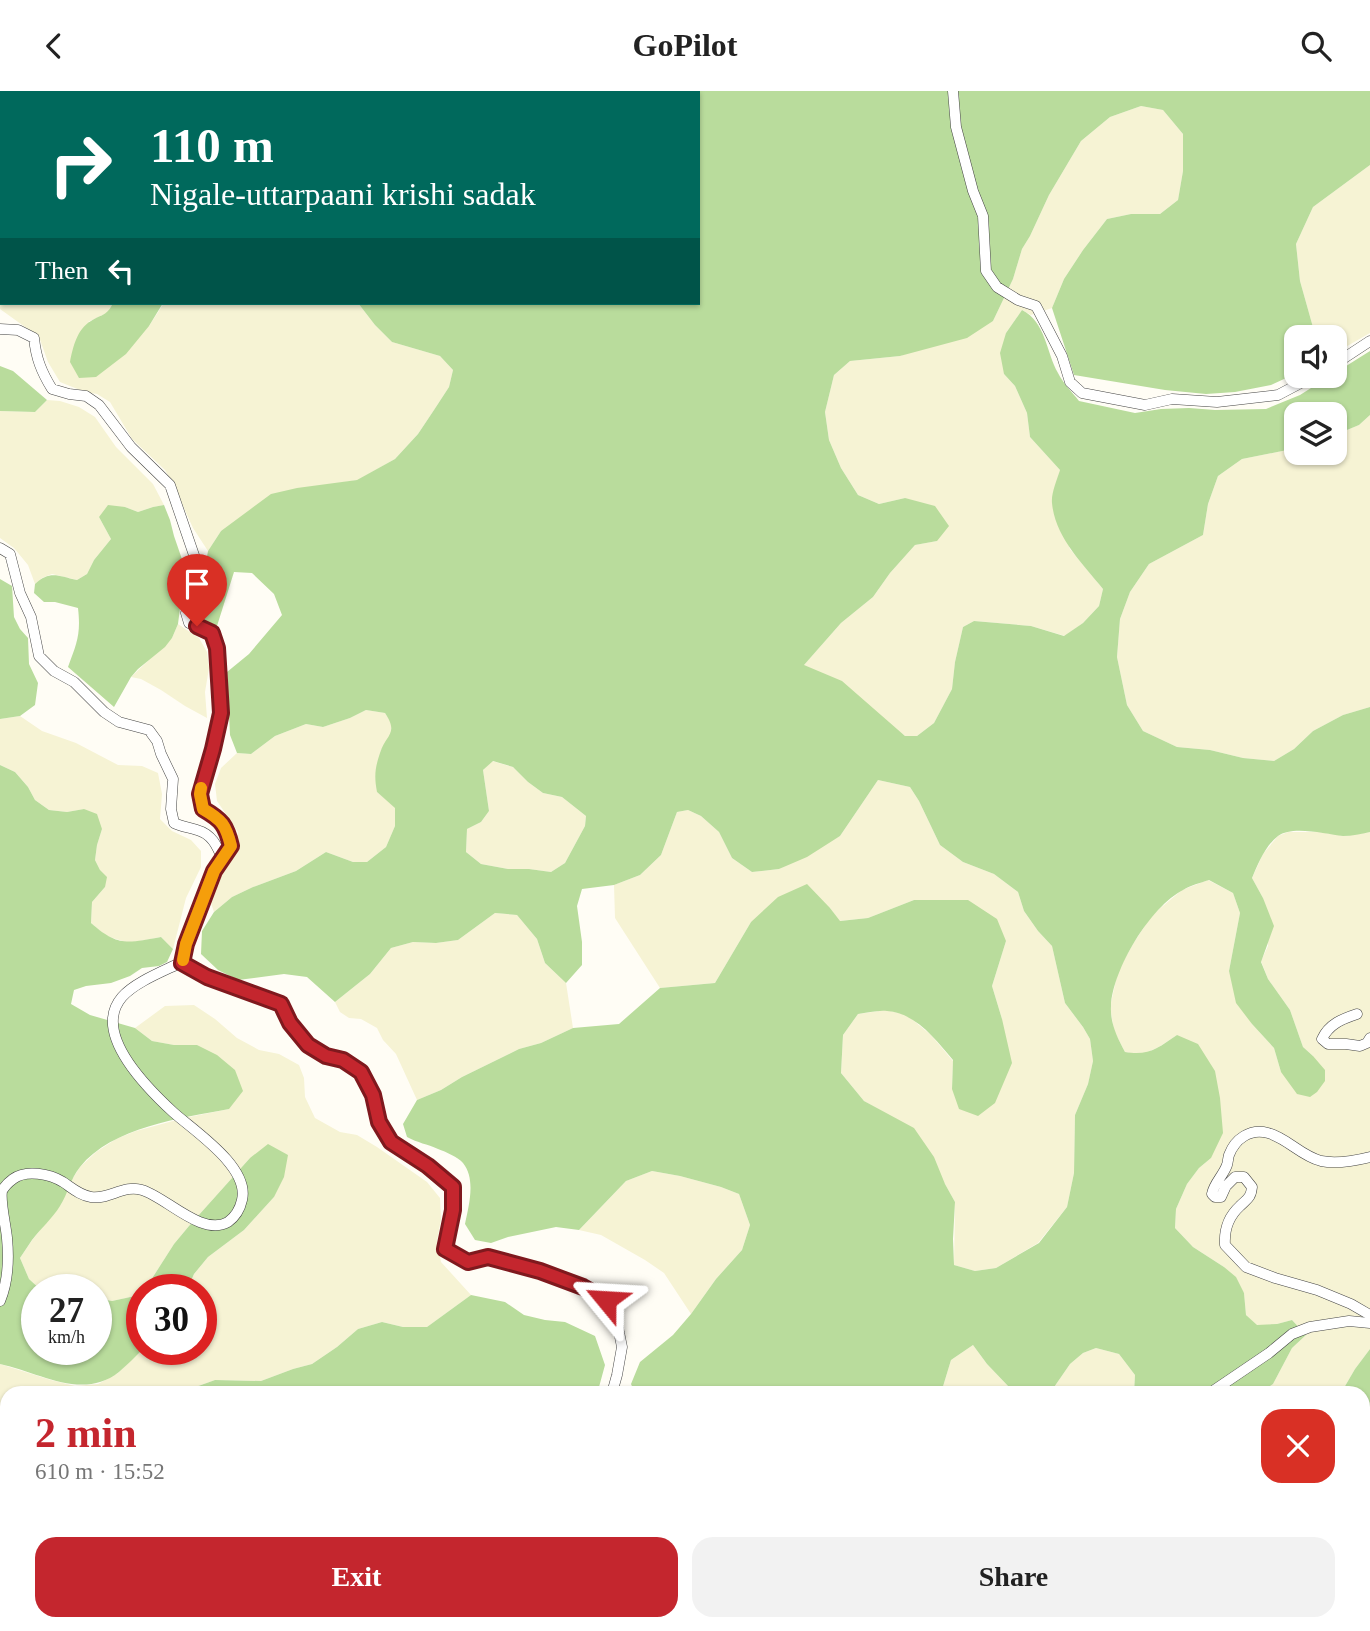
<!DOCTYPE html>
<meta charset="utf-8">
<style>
body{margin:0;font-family:"Times New Roman",serif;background:#f2f2f2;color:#222;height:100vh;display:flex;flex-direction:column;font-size:26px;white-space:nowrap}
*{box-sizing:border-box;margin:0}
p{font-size:23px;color:#767676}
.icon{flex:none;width:38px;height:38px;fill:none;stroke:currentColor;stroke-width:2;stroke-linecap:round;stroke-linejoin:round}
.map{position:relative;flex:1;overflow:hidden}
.side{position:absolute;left:0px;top:1295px;width:1370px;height:245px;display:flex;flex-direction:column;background:#fff;border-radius:21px 21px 0 0;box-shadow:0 2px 5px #0004}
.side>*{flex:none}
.top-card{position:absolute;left:0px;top:0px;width:700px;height:214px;box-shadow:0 2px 5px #0004;background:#00695c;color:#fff;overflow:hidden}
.controls{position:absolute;left:1284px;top:234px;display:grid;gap:14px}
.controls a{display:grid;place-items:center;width:63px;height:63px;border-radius:14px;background:#fff;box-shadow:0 2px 5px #0004;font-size:35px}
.speed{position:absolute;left:21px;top:1183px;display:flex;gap:14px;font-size:35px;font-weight:700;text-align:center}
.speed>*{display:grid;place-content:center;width:91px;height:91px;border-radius:50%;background:#fff;box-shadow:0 2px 5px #0004;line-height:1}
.speed small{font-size:18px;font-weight:400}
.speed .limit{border:10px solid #d22;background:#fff;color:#111}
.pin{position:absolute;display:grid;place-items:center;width:60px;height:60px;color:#fff;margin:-72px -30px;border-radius:50% 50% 50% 0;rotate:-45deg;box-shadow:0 0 7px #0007}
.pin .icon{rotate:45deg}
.me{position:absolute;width:77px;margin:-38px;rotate:297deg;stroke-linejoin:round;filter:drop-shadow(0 0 5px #0008)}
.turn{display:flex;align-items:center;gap:24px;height:147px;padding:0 35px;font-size:32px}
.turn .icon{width:91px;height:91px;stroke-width:2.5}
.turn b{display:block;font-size:49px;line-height:60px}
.then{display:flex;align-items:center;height:66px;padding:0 35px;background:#0003;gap:14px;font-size:26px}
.round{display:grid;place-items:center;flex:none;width:74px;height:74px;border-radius:21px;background:#f2f2f2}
.head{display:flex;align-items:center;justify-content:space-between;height:119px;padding:0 35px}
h1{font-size:42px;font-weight:700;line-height:52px;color:#c4262e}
.button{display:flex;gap:14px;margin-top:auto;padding:14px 35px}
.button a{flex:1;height:80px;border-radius:21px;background:#c4262e;color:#fff;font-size:28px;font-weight:700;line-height:80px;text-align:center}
.button a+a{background:#f2f2f2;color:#222}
header{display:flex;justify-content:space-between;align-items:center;height:91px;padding:0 35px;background:#fff;font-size:32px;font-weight:700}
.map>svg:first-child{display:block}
.farmland{fill:#f6f3d4}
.forest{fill:#b9dc9c;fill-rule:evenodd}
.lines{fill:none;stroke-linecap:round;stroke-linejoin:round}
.street-casing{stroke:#444;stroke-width:11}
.street{stroke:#fff;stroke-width:10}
.route-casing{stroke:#7f191e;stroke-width:18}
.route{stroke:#c4262e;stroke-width:12}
.slow{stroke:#f59e0b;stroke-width:12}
</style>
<header><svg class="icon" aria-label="back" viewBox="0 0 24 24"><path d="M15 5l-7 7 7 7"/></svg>GoPilot<svg class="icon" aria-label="search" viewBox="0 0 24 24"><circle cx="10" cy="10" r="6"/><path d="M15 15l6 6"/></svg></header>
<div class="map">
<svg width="1370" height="1540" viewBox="0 0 1370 1540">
<rect width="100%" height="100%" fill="#fffdf5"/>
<path class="farmland" d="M1141,15L1163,19L1183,43V80L1178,109L1160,123H1131L1107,128L1083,159L1064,188L1052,217L1031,224L1022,219L1006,242L1004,283L1015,295L1027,322L1030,346L1060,379L1052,409L1070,458L1103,498L1099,515L1083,532L1065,545L1031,535L974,530L963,536L955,571L952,598L934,632L917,645H905L892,635L803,575L841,532L873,506L890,482L915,454L937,450L905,407L879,413L858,404L841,377L829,349L825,321L834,284L850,270L900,265L993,230L1013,188L1022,158L1030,145L1049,104L1081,50L1110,26Z
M1370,74V242L1335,262V247H1316L1300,190L1296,153L1313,116Z
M0,169H2V212H113L109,221L88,231L149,235L164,212H358L375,234L392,251L440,265L453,279L449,296L434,319L418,343L395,368L358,389L339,392L221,440L208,460L193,437L173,393L165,379L132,348L110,311L97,303L85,301L60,291L48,271L39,246L0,218Z
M47,309L60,310L79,316L95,326L116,356L153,393L164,414L153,416L138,421L125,416L99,426L111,448L94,469L87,483L77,489L52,483L42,487L35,493L28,474L14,457L0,447V320L35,321Z
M1370,324V616L1343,624L1313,640L1294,658L1274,670L1243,667L1210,659L1177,656L1143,640L1127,614L1117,566L1120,528L1130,501L1149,473L1203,444L1208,413L1218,385L1242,368L1297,357V362H1335V344L1359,334Z
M178,533L199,547L207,561L209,577L205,601L207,627L185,615L161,599L141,588L131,586L172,547Z
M366,619L385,622L392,632L391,643L381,659L377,701L395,716V735L386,756L367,771H353L326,761L296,780L253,796L232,806L214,821L210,809L211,797L215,786L227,772L236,755L238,741L217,710L215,693L221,677L237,662L251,663L275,645L306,633L323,636L350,627Z
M20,625L42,640L76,652L118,674L142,675L158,682L162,703L160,728L172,740L191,749L201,760V776L186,807L173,858L161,846L129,852L106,845L91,832L92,811L105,796L100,779L95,769L97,754L102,738L84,718L67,721L49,719L35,709L28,696L15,681L0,674V628Z
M492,670L513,676L528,691L543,702L562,706L586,725L585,735L565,772L551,781L529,778H508L481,773L466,761L467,738L481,731L489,720L483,679Z
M878,689L910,696L919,710L940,754L963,771L994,783L1018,801L1024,820L1038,840L1052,855L1065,912L1083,936L1090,948L1093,970L1088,993L1075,1024L1074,1082L1067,1116L1038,1152L996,1177L975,1180L954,1174L955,1111L945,1093L888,1024L864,1010L841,982L843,944L858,923L886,919L907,924L931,944L953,970L952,998L1002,928L992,895L1006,850L914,809L868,827L839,830L830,817L751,831L715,892L660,897L615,827L614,794L640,784L661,764L677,721L688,719L701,725L719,741L732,767L752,781L779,778L840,745Z
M1288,741H1319L1345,745L1370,741V1258L1355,1278L1341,1302H1259L1273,1293L1292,1257L1306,1244L1292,1229L1277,1233L1257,1235L1246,1224L1244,1202L1224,1176L1193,1156L1175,1137L1176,1118L1187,1093L1199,1077L1211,1067L1177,944L1159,956L1141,964L1125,961L1114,940L1110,916L1118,880L1133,853L1152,824L1182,799L1208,789L1233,802L1240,822L1229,880L1252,933L1274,957L1281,981L1313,965L1303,956L1290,919L1268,888L1261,870L1268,855L1263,807L1252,787L1263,763L1278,745Z
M495,822L517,824L537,848L545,872L566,892L573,937L541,952L519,958L462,986L441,999L417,1009L396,963L383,949L377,937L361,928L349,927L340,921L335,911L370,883L391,857L413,851L436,852L458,849Z
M194,914L215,928L237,947L259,959L279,963L299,974L304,987L305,1006L315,1027L340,1041L357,1044L377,1056L427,1091L440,1107L441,1128L437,1150L441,1171L471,1204L427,1236H403L382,1231L358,1238L337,1256L312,1273L293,1278L261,1290L215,1289L179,1302H7V1533H529L530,1540H0V1273L51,1289L75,1295L98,1293L118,1282L143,1258H201V1199H187L194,1183L208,1166L244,1139L274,1106L250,1067L189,1135L174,1153L151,1189L135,1205L112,1210L96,1207V1199H41L29,1188L20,1167L33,1148L61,1113L71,1090L80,1076L96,1061L116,1048L136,1040L184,1027L229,1018L197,954H174L152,950L135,937L165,915Z
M652,1080L680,1085L721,1096L739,1103L750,1134L742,1159L716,1188L691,1223L664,1182L645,1169L601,1144L579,1139L626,1090Z
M973,1254L987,1273L1009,1296L1007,1302H941L951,1269Z
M1096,1257L1119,1263L1135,1284L1134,1302H1050L1070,1273L1083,1262Z
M601,1533H672L682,1540H598Z
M1001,1533H1222L1213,1540H1000Z"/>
<path class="forest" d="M40,0H576L577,2H43Z
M688,0H1370V74L1313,116L1296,153L1300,190L1316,247H1297V282L1271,294L1235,301L1206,303L1165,299L1074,284L1052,217L1064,188L1083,159L1107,128L1131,123H1160L1178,109L1183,80V43L1163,19L1141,15L1110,26L1081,50L1049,104L1030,145L1022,158L1013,188L993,230L967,247L900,265L850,270L834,284L825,321L829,349L841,377L858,404L879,413L905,407L935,415L949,435L937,450L915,454L890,482L873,506L841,532L804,574L842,590L905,645H917L934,632L952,598L955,571L963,536L974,530L1031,535L1064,545L1083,532L1099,515L1103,498C1082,472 1055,446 1052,412C1051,402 1057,389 1060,379L1030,346L1027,322L1015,295L1004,283L1000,262L1006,242L1022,219C1046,231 1046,261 1058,282C1063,292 1072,301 1079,310L1135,322L1161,318L1189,317L1215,319L1266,318L1300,304L1330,285H1335V282L1370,260V324L1359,334L1335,344V324H1297V357L1242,368L1218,385L1208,413L1203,444L1149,473L1130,501L1120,528L1117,566L1127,614L1143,640L1177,656L1210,659L1243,667L1274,670L1294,658L1313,640L1343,624L1370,616V741C1361,743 1352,745 1343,745C1326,743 1292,734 1278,745C1265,755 1258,773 1252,787L1263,807L1274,835L1261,871L1268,888L1290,919L1303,956L1313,965L1325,979V990L1317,1001L1310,1006L1297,1003L1281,981L1274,957L1252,933L1236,912L1229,880L1240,822L1233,802L1209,789C1200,792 1191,794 1183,799C1150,816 1113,878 1111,915C1110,932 1117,946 1125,961C1149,965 1158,957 1177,944L1198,953L1215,980L1220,1007L1223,1042L1211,1067L1199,1077L1187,1093L1176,1118L1175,1137L1193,1156L1224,1176L1236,1186L1244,1202L1246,1224L1257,1234L1277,1233L1292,1229L1306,1244L1292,1257L1273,1293L1259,1302H1134L1135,1284L1119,1263L1096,1257L1083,1262L1070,1273L1050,1302H1007L1009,1296L987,1273L973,1254L951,1269L941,1302H635L631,1293L640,1271L673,1244L691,1223L716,1188L742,1159L750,1134L739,1103L721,1096L680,1085L652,1080L626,1090L579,1139L556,1136L508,1146L491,1152L475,1149L465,1133C469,1114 476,1088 463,1072C458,1066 446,1061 438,1058C427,1053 418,1052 407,1046L403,1033L417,1009L441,999L462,986L519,958L541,952L573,937L619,933L660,897L715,892L751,831L778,806L807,793L830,817L840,830L868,827L914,809H968L997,828L1006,850L992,895L1002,928L1012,972L995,1012L978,1025L959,1018L952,998L953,969C936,949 916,922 887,920C878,919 867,922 858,923L843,944L841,982L864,1010L914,1037L934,1066L945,1093L955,1111L953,1148L954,1174L975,1180L996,1177L1039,1152L1067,1116L1074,1082L1075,1024L1088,993L1093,970L1090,948L1083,936L1065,912L1052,855L1038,840L1024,820L1018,801L994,783L963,771L940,754L919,710L910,696L878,689L840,745L807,766L779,778L752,781L732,767L719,741L701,725L688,719L677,721L661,764L640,784L614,794L582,798L577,815L582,851V874L566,892L545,872L537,848L517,824L495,822L458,849L436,852L413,851L391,857L370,883L335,911L307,886L284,883L238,889L218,879L201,863L202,840L214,821L232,806L253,796L296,780L326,761L353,771H367L386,756L395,735V717L377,701C374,685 375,677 380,662C386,643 399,643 385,622L366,619L350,627L323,636L306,633L275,645L251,663L237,662L230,644L227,581L249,563L282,524L274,503L252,482L234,481L217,535L204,529L199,510L208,460L221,440L271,403L297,397L357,389L395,368L418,343L434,319L449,296L453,279L440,265L392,251L375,234L358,212H698V2H688ZM493,670L513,676L528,691L543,702L562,706L586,725L585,735L565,772L551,781L529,778H508L481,773L466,761L467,738L481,731L489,720L483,679Z
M113,212H163L149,235L126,263L96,286L79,287L70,271C73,256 77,238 91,230C102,223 107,225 113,212Z
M0,275L13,280L47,309L35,321L0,320Z
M108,414L125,416L138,421L153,416L164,414L170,429L174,445L185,477L178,533L172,547L165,556L138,578L131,586L114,616L68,576C77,552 81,543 78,517L55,511H44L34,502L35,493C50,479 58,485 77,489L87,483L94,469L111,448L99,426Z
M0,488L12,495L14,526L20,538L28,547L29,573L38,592L35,614L20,625L0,628Z
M0,674L15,681L28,696L35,709L49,719L67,721L84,718L97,723L102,738L97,754L95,769L100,779L107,786L105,796L92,811L91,832C118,856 127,852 161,846L173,858L167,871L159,875L142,877L130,885L111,892L86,895L74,899L71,913L90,924L135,937L152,950L174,954H197L217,964L235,979L243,1000L229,1018C181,1027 112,1036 80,1076C70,1088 68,1103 60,1115C52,1128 41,1137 32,1149C28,1155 24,1161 20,1167L29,1188L41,1199H37V1258H96V1207L112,1210L135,1205L151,1189L174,1153L189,1135L250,1067L268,1053L288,1064L284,1086L274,1106L244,1139L208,1166L194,1183L187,1199H142L143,1258C135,1266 127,1274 119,1281C82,1310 39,1281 0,1273Z
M471,1204L505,1211L524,1224L545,1229L565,1231L595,1245L605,1274L599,1296V1302H179L215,1289L261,1290L293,1278L312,1273L337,1256L358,1238L382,1231L403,1236H427Z
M1370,1258V1427L1366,1445L1370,1463L1363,1483V1302H1341L1355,1278Z
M672,1533H894L900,1540H682Z
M919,1533H1001L1000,1540H919Z"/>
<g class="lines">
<g class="street-casing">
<path id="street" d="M953,0L956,36L973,100L983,125L986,180L997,196L1018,209L1036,215L1062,265L1070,291L1082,302L1145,314L1172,308L1217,311L1278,304L1314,285
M0,16L2,25
M0,74L2,71
M0,238L18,239L34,247C36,267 41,280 52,298L69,303L86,305L99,314L131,356L170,394L196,470L193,500L186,522L189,532L212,543L217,557L221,622L213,658L200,703L203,718C222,729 226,734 231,755L214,780L186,853L182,871L207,886L281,913L290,932L308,954L326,965L343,969L361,981L373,1004L379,1031L391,1051L428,1075L453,1096V1119L445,1158L468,1171L488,1166L540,1180L583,1196L606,1209L618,1236L622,1256L617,1284L612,1302
M1335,273L1370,250
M0,457L10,463L20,502L31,526L39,565L54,580L74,591L104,621L119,631L149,639L157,650L161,663L173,688L171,718L174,732C182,736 188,736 197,739C212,743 217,755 223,769
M1357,923C1342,928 1329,933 1322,948L1328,953H1346L1360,955L1367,952L1370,947
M1370,1066C1354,1070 1337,1073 1321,1070C1301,1065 1287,1047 1268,1042C1250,1037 1235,1048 1229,1064C1228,1067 1228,1071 1227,1074C1223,1085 1214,1092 1212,1103L1215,1106H1221L1226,1095L1235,1086H1244L1252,1096C1251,1107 1247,1108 1240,1115C1229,1125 1224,1139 1225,1154L1246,1176L1275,1187L1317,1199L1351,1213L1370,1224
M0,1210C8,1191 9,1168 7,1147C6,1135 0,1111 2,1100C4,1096 9,1091 13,1088C26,1078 50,1083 63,1091C72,1097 79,1104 91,1106C109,1109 124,1093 142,1099C166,1106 202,1146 228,1131C235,1126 240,1118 242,1109C250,1076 194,1040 173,1021C147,997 91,942 122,906C135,891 164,880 182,871
M1210,1302L1269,1262L1292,1243L1310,1236L1349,1230L1370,1232
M1220,1533L1225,1540
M912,1540V1533
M1298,1540L1328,1535L1343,1538L1366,1534L1370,1536"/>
</g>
<use href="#street" class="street"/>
</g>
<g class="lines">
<g class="route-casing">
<path id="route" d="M197,535L212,542L217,557L221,622L213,658L200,703L203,718C222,729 226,734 231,755L214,780L186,853L182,872L207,886L281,913L290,932L308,954L326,965L343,969L361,981L373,1004L379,1031L391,1051L428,1075L453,1096V1119L445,1158L468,1171L488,1166L540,1180L583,1196L606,1209"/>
</g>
<use href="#route" class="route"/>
<path class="slow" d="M183,869L186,853L214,780L231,755C226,734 222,729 203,718L200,703L201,697"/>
</g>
</svg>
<div class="controls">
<a><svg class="icon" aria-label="sound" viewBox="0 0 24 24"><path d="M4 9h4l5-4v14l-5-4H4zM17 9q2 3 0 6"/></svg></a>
<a><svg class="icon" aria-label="layers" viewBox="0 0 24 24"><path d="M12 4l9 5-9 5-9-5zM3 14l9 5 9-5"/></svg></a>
</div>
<div class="speed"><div>27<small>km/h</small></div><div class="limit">30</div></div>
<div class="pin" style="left:197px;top:535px;background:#d93025"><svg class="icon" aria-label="arrive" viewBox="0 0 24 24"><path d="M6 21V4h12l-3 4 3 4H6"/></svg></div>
<svg class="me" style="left:606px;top:1209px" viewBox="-20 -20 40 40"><path d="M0-17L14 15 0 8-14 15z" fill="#c4262e" stroke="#fff" stroke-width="4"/></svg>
<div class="top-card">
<div class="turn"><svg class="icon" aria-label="right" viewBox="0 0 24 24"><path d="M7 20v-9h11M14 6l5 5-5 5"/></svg><div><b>110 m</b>Nigale-uttarpaani krishi sadak</div></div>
<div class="then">Then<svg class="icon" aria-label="left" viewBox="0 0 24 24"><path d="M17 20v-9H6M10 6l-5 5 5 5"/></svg></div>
</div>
<section class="side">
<div class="head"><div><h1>2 min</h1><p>610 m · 15:52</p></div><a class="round" style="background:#d93025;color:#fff"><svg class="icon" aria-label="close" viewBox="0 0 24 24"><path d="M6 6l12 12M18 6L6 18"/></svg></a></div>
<div class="button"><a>Exit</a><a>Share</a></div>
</section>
</div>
